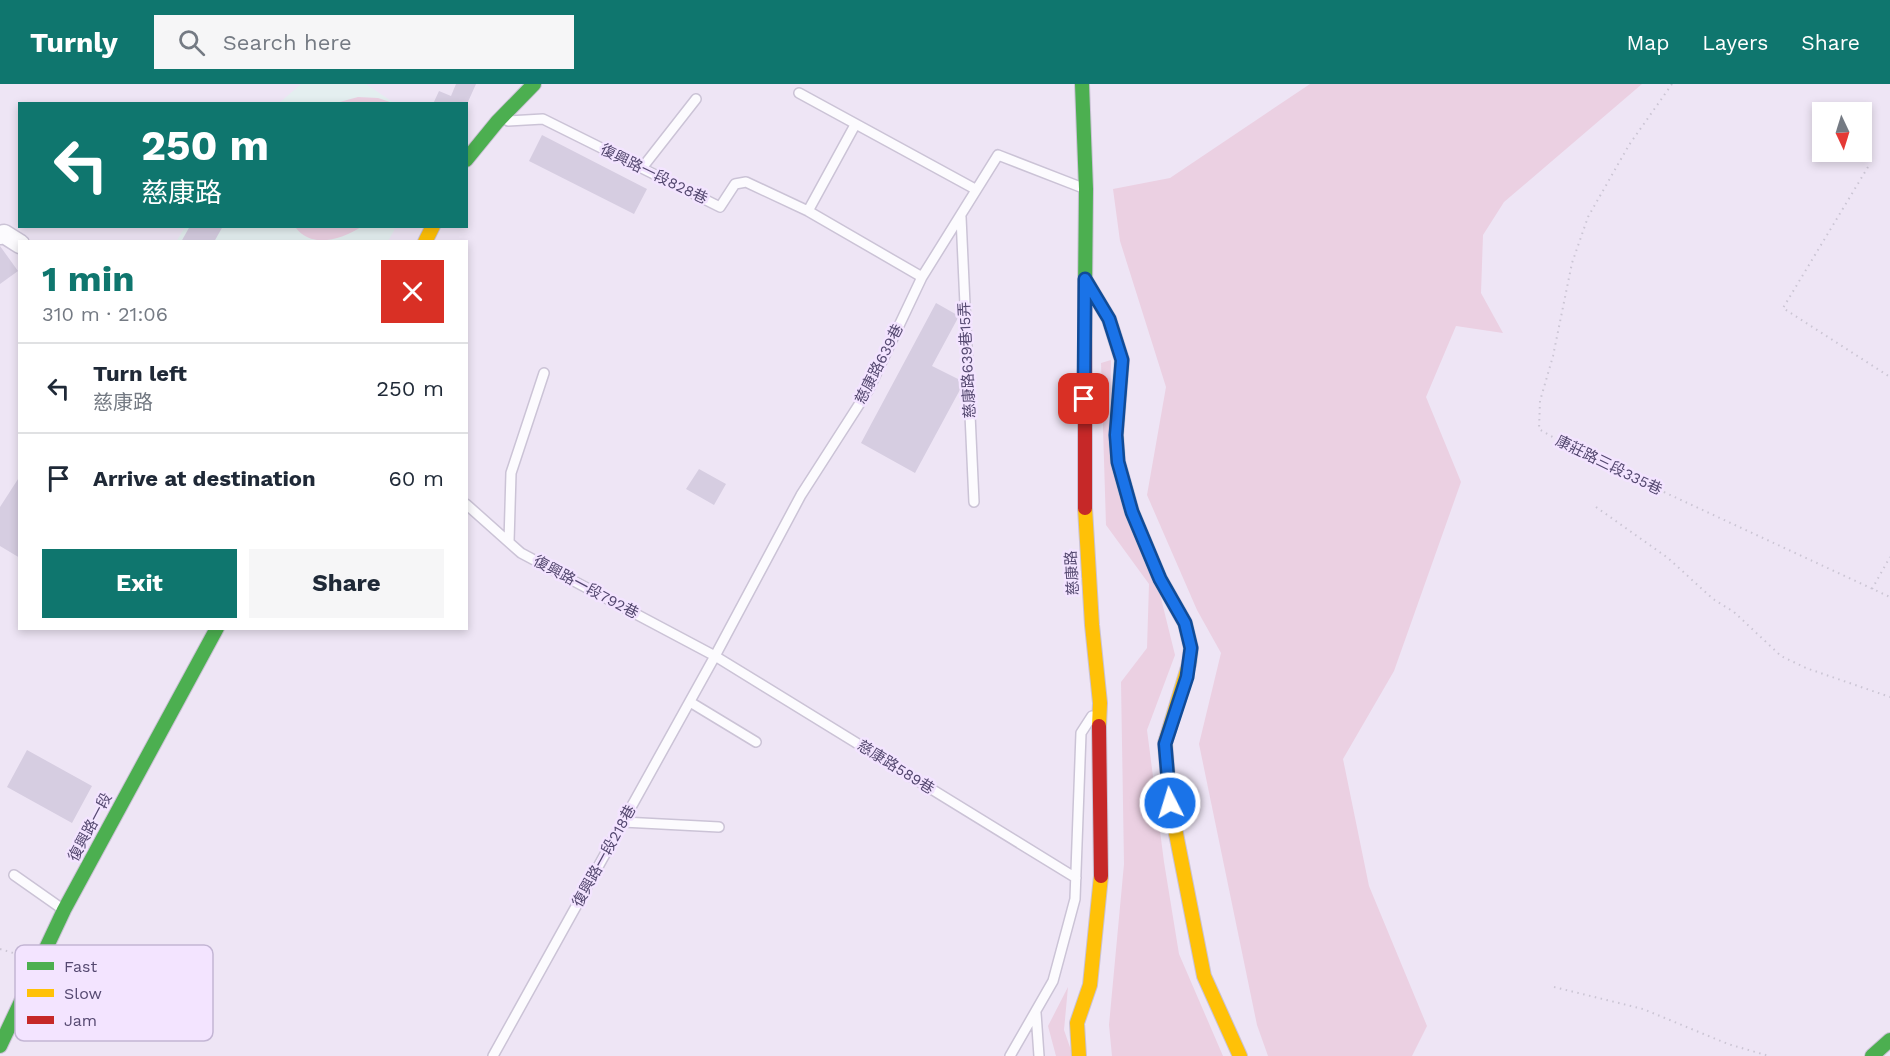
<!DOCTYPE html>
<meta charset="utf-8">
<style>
body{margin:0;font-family:"Work Sans","Noto Sans TC",sans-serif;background:#f6f6f7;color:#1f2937;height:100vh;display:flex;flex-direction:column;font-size:22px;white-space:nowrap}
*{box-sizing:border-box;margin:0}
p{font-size:20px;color:#747a83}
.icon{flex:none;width:33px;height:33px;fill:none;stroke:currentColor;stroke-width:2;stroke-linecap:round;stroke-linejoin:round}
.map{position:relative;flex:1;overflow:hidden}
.panel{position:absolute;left:18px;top:156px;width:450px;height:390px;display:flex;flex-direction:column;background:#fff;border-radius:0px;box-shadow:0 3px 9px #0003}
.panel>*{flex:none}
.guide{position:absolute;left:18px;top:18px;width:450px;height:126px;border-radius:0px;box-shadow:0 3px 9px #0003;background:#0f766e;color:#fff;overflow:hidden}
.needle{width:39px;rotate:176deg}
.controls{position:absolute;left:1812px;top:18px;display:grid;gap:12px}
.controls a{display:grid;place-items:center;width:60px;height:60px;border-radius:0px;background:#fff;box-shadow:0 3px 9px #0003;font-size:30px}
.pin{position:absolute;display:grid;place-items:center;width:51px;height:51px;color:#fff;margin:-26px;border-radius:12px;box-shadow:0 3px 9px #0006}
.me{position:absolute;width:66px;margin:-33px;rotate:355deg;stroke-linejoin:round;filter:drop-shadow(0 0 4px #0008)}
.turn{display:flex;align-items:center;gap:21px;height:126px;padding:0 24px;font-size:27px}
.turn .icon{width:78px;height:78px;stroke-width:2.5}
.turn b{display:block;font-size:42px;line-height:51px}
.round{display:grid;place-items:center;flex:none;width:63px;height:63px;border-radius:0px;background:#f6f6f7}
.head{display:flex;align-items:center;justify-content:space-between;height:102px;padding:0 24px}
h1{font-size:36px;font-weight:700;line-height:45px;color:#0f766e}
.button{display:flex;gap:12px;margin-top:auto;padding:12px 24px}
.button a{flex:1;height:69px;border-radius:0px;background:#0f766e;color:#fff;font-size:24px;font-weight:700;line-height:69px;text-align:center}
.button a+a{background:#f6f6f7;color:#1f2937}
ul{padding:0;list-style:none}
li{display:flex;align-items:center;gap:18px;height:90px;padding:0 24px;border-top:2px solid #e0e1e3}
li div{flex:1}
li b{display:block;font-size:22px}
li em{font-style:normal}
header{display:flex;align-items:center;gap:36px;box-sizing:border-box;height:84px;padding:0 30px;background:#0f766e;color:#fff}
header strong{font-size:28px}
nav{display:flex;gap:33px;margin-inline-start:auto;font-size:21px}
.search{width:420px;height:54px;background:#f6f6f7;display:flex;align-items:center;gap:15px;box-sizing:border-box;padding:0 21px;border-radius:0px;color:#747a83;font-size:22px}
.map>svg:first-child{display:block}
.education{fill:#e4eff0}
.green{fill:#ebd0e2}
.building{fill:#d6cde1}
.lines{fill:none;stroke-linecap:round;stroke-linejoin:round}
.lane-casing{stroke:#cbc3d6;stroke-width:12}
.street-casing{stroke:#cbc3d6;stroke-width:21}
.fast-casing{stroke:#cac2d5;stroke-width:16}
.slow-casing{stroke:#cac2d5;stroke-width:16}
.jam-casing{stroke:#cac2d5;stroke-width:16}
.path{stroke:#cbc5d4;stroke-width:2;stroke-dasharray:1.5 4.5;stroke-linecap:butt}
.lane{stroke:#fcfbfe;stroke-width:9}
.street{stroke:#fcfbfe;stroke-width:18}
.fast{stroke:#4caf50;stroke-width:14}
.slow{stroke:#ffc107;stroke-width:14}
.jam{stroke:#c62828;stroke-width:14}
.route-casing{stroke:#114b97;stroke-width:15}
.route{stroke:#1a73e8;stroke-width:10}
.labels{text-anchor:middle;stroke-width:5;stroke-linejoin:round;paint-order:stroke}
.street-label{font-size:15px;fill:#544870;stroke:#f3e4ff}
.key{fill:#f3e4ff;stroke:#c3b5d4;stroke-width:1.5}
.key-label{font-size:16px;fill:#544870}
</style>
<header>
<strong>Turnly</strong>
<div class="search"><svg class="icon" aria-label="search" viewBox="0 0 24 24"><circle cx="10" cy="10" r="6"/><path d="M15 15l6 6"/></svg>Search here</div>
<nav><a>Map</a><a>Layers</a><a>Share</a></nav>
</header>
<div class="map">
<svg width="1890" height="972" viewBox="0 0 1890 972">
<rect width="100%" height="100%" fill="#eee5f5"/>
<path class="education" d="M301,0H366L394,19L278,20Z
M185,143H396L388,157L176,158Z"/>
<path class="green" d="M1310,0H1642L1504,118L1483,151L1481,209L1503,249L1456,242L1426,313L1461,398L1394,587L1343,675L1369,802L1427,942L1412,972H1268L1257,941L1199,660L1221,569L1197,526L1147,411L1166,303L1120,157L1113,105L1170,94Z
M358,13L378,14L393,19H336Z
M295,143H361C340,156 312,165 295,143Z
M1111,276L1110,360L1156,494L1175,571L1147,646L1164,778L1179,870L1223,972H1112L1109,941L1124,780L1121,598L1147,564L1149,500L1106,441L1101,279Z
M1068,903L1064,946L1073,972H1056L1048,942Z"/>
<path class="building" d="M456,0H476L467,20H433L439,7L451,12Z
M542,51L647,105L634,130L529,77Z
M190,142H223L214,158H181Z
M0,162L18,187L0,200Z
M936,219L959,232L932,282L962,297V302L915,389L861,359Z
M699,385L726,400L714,421L686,405Z
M20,392V474L0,462V423Z
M27,666L92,702L72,739L7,703Z"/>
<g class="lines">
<g class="lane-casing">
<path id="lane" d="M799,9L975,105
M508,37L543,35L720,123L735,100L746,98L808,127L922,193
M642,84L696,15
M808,127L855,41
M961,133L974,418
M466,420L521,469L715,572L1076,794
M509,458L511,389L544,289
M690,618L756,658
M623,738L719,743
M14,791L61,824
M1036,929L1039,972
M493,972L715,572L801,411L869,305L922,193L998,71L1083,104
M1010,972L1053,897L1075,815L1081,649L1092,632"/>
</g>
<g class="street-casing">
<path id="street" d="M0,151L4,150L20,160"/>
</g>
<g class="fast-casing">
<path id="fast" d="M1082,0L1086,105L1085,208
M466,76L497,38L534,0
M1085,195L1109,235L1122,276L1116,351L1118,378L1132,428L1160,495L1185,539L1191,564L1189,580
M0,962L64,826L217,544
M1872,972L1890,956"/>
</g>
<g class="slow-casing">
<path id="slow" d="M425,158L433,142
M1085,424L1092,541L1100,619L1099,642
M1189,580L1165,659L1170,719L1204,892L1240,972
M1079,972L1077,939L1090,901L1101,792"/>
</g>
<g class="jam-casing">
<path id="jam" d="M1085,208V424
M1099,642L1101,792"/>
</g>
<path class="path" d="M1672,0L1629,61L1588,133L1572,179L1553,272L1540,317L1539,345L1582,370L1890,513
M1868,83L1783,224L1890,293
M1596,423L1668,474L1713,515L1734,528L1781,572L1806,584L1890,613
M1872,505L1890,473
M0,865L20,871
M1554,903L1643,925L1728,960L1769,972"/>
<use href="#lane" class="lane"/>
<use href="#street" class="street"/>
<use href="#fast" class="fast"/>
<use href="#slow" class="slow"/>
<use href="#jam" class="jam"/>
</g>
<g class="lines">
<g class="route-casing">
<path id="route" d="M1084,315L1085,195L1109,235L1122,276L1116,351L1118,378L1132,428L1160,495L1185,539L1191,564L1187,593L1165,660L1170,719"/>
</g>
<use href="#route" class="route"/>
</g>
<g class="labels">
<g class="street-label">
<text transform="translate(654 90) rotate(26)" y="5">復興路一段828巷</text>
<text transform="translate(967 276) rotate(-93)" y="5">慈康路639巷15弄</text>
<text transform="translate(879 280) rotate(-63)" y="5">慈康路639巷</text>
<text transform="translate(1609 381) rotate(26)" y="5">康莊路三段335巷</text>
<text transform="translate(1072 489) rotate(-93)" y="5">慈康路</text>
<text transform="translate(586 503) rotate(28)" y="5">復興路一段792巷</text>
<text transform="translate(896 683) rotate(32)" y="5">慈康路589巷</text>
<text transform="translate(90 743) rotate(-62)" y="5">復興路一段</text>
<text transform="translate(604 772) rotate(-61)" y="5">復興路一段218巷</text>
</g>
</g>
<rect x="15" y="861" width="198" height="96" rx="9" class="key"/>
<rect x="27" y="878" width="27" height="8" fill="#4caf50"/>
<rect x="27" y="905" width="27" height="8" fill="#ffc107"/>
<rect x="27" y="932" width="27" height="8" fill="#c62828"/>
<g class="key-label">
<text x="64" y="888">Fast</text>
<text x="64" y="915">Slow</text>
<text x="64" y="942">Jam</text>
</g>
</svg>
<div class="controls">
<a><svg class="needle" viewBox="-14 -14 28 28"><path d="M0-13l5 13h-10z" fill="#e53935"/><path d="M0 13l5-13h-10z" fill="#747a83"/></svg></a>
</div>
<div class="pin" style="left:1084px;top:315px;background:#d93025"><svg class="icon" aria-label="arrive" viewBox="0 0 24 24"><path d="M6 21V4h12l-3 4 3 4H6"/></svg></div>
<svg class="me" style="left:1170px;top:719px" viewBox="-20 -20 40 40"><circle r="17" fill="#1a73e8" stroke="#fff" stroke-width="3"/><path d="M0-11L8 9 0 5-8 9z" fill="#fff"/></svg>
<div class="guide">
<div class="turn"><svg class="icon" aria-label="left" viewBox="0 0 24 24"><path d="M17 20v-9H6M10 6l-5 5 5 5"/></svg><div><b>250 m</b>慈康路</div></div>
</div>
<section class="panel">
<div class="head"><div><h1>1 min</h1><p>310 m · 21:06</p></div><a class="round" style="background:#d93025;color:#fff"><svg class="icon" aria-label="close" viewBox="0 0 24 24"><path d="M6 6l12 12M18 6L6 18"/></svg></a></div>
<ul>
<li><svg class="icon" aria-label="left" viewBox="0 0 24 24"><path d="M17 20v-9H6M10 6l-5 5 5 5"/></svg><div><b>Turn left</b><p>慈康路</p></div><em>250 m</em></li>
<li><svg class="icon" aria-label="arrive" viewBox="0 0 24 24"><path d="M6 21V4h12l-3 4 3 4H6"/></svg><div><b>Arrive at destination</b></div><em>60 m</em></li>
</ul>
<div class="button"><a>Exit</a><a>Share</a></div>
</section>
</div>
